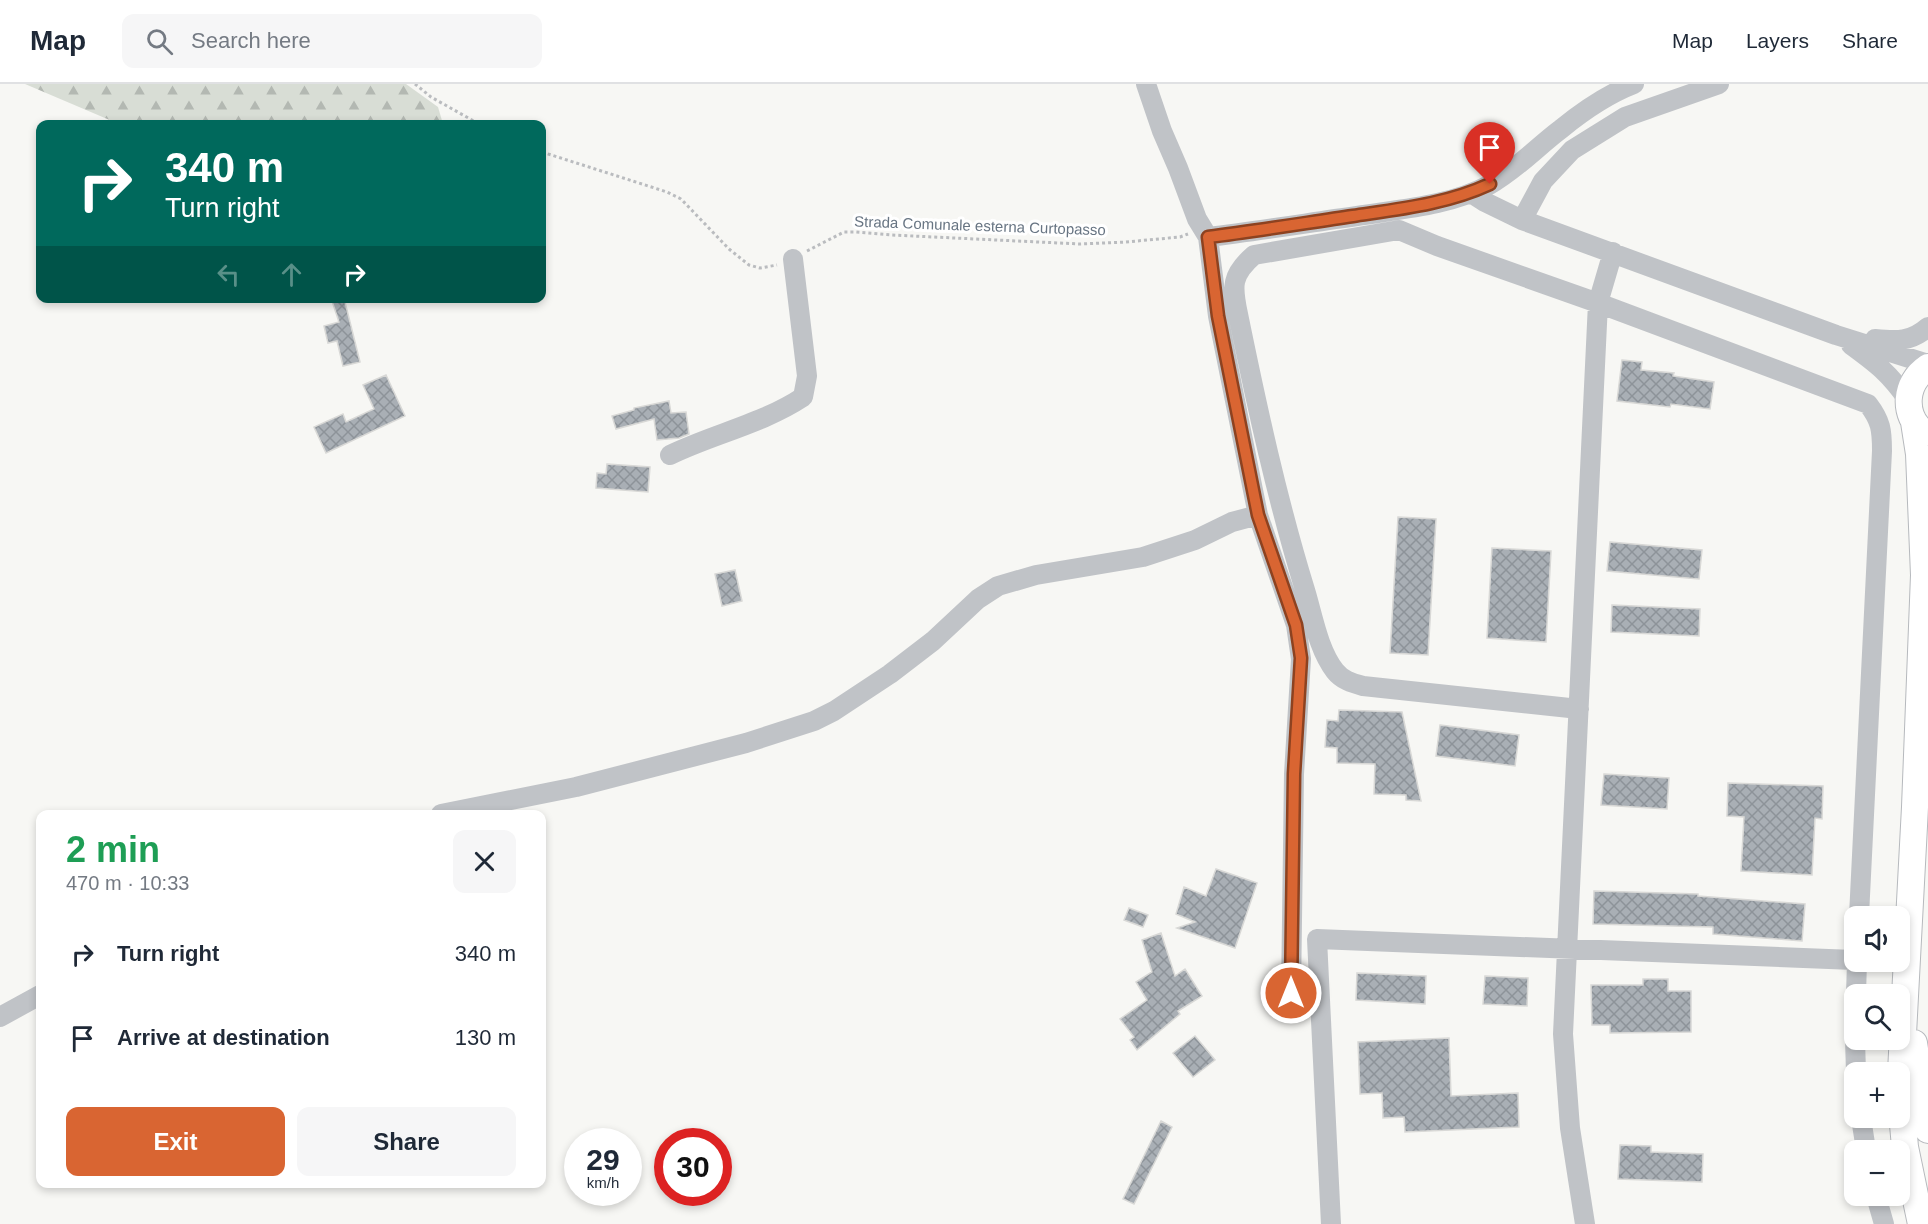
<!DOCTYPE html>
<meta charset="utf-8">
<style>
body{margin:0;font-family:Helvetica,sans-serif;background:#f6f6f7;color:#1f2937;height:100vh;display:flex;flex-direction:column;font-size:22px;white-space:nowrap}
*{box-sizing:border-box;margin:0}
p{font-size:20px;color:#747a83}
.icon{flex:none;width:33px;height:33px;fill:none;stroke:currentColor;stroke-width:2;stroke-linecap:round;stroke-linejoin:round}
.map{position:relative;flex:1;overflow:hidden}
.details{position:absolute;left:36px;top:726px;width:510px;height:378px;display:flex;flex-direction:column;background:#fff;border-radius:12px;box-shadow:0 3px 9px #0003}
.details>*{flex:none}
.banner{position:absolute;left:36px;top:36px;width:510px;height:183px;border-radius:12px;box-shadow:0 3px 9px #0003;background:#00695c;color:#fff;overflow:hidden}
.controls{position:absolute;left:1844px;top:822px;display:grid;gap:12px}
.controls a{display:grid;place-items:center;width:66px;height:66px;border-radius:12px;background:#fff;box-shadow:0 3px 9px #0003;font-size:30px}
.speed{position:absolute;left:564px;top:1044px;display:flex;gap:12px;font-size:30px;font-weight:700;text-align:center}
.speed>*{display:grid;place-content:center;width:78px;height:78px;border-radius:50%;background:#fff;box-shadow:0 3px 9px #0003;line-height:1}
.speed small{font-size:15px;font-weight:400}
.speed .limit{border:9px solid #d22;background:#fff;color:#111}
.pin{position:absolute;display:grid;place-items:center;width:51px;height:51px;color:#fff;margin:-62px -26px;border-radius:50% 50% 50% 0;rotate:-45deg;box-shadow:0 0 6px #0007}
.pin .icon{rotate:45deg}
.me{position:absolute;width:66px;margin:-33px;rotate:0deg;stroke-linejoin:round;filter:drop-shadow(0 0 4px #0008)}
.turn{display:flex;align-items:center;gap:21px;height:126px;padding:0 30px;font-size:27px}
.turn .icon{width:78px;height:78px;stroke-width:2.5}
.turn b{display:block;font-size:42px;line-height:51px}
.lanes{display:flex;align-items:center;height:57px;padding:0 30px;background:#0003;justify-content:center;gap:30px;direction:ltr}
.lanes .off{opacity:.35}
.round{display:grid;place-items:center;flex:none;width:63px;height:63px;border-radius:12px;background:#f6f6f7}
.headline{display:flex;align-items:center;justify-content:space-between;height:102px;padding:0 30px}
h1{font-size:36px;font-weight:800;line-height:45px;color:#1e9e55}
.button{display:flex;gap:12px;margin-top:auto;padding:12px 30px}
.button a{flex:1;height:69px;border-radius:12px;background:#d96532;color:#fff;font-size:24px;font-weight:800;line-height:69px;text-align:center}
.button a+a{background:#f6f6f7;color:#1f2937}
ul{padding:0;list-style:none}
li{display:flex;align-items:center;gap:18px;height:84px;padding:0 30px}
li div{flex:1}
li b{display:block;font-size:22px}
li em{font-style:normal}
header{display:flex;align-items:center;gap:36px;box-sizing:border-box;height:84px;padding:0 30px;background:#fff;border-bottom:2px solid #e0e1e3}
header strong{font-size:28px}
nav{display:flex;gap:33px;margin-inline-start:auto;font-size:21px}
.search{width:420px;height:54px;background:#f6f6f7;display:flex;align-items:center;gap:15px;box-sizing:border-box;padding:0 21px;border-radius:12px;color:#747a83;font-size:22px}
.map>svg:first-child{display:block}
.forest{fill:url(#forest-firs)}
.building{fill:url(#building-cross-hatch);stroke:#d8d8d6;stroke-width:1.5}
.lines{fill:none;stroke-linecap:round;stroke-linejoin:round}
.major-casing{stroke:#b6b9bd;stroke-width:28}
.path{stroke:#babcbf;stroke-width:3;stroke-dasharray:3 3;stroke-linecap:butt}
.minor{stroke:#c0c3c7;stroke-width:20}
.major{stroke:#fff;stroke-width:26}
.route-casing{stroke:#8d4220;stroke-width:15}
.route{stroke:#d96532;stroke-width:10}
.labels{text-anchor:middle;stroke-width:6;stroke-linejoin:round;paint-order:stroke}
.street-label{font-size:15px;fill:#687583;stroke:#fff}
</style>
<header>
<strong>Map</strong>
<div class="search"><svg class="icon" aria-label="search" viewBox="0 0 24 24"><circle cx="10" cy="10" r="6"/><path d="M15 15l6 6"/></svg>Search here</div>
<nav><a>Map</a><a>Layers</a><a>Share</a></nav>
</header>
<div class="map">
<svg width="1928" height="1140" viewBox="0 0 1928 1140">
<defs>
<pattern id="forest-firs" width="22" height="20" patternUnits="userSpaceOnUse" patternTransform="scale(1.5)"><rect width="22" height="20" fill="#d8ddd5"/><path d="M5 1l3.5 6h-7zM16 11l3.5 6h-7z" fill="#b3b8b2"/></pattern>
<pattern id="building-cross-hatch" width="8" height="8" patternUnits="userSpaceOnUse" patternTransform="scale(1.5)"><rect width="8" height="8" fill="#a9afb5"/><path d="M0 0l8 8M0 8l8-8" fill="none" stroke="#8d9399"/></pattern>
</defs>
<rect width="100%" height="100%" fill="#f7f7f4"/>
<path class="forest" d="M25,0H406L438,23L443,40H119Z"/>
<path class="building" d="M331,214H344L360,278L343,282L337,257L328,259L324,242L339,238Z
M1622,276L1642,278L1641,286L1674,289L1673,292L1714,298L1710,325L1671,320L1670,323L1617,317Z
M386,291L405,332L326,369L314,343L343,330L346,338L374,325L363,301Z
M669,317L671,329L686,328L689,350L679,354L657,356L654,335L616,345L612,332L634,326V324Z
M607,380L650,383L648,408L596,404L597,389L606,390Z
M1398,433L1436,435L1428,571L1390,569Z
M1610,458L1702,466L1699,495L1607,487Z
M1492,464L1551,467L1546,558L1487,554Z
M735,486L742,517L722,522L715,490Z
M1612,521L1700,525L1699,552L1611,548Z
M1339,626L1402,628L1421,717L1406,716V711L1374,710L1375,680L1337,679V664L1325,663L1327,636L1338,637Z
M1440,641L1519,651L1515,682L1436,672Z
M1604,690L1669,694L1667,725L1601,721Z
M1728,699L1823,702L1822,735L1815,734L1812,791L1741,787L1744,733L1727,732Z
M1216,785L1257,799L1235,864L1177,844L1195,838L1176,830L1184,803L1206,812Z
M1594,807L1698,810V812L1805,820L1802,857L1713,850V843L1593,840Z
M1129,824L1148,831L1143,843L1124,836Z
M1161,849L1175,892L1185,885L1202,912L1178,927L1180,930L1137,966L1130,956L1134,953L1120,935L1147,916L1136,898L1152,888L1142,856Z
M1357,889L1426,892L1425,920L1356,916Z
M1485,892L1528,894L1527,922L1483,920Z
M1643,895H1668V907H1691V948L1610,949V941H1592L1591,901H1643Z
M1195,952L1215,976L1193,993L1173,969Z
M1449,954L1451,1012L1518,1009L1519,1043L1405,1048L1404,1033L1383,1034L1382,1009L1360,1010L1358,958Z
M1161,1037L1172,1043L1134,1120L1123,1115Z
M1620,1061L1651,1062V1068L1703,1070L1702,1098L1618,1095Z"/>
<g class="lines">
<g class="major-casing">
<path id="major" d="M1914,338L1919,370L1924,491L1915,723L1900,1007L1905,1063L1921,1140
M1924,349C1902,331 1904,299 1928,283
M1914,959L1928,1046"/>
</g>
<path class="path" d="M415,0L431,13L479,40
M542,68L667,108L681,115L729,165L749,181L760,184L777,181
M807,167L844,148H855L892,151L1080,160L1126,158L1180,153L1188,150"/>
<path class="minor" d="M1146,0L1162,47L1178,84L1197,135L1208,153L1218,232L1258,431L1296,541L1301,575L1294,690L1291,909
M1471,109L1485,118L1522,136L1836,251L1928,280
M1522,136L1543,97L1572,66L1625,33L1719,0
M1208,153C1258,147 1307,139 1357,132C1401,125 1449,122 1489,101C1516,86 1537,63 1561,45C1583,27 1608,10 1634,0
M1875,255C1897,257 1911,258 1928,243
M1851,261C1877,280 1889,289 1908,316
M670,371C713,350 762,340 803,313L807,292L793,175
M1579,625L1363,602C1352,599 1342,596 1335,587C1318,565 1313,532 1305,506C1277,415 1257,323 1238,230C1232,202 1231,191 1254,171L1399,146L1437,162L1598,219L1868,320C1881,337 1882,346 1882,367L1859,832
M441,730L576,703L746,659L814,637L834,627L890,590L933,557L978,515L998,502L1036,491L1143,473L1195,456L1232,438L1258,431
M1856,910L1857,878
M0,933L40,911
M1855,956L1856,988
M1861,1034L1866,1066
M1876,1112L1884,1140
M1331,1140L1317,855L1854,876
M1585,1140L1570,1044L1563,950L1598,219L1613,168"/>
<use href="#major" class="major"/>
</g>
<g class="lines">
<g class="route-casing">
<path id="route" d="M1291,909L1294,690L1301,574L1296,541L1258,431L1218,232L1208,153C1256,147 1305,139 1353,132C1400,125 1447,120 1490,100"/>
</g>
<use href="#route" class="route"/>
</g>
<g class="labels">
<g class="street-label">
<text transform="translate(980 142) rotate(2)" y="5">Strada Comunale esterna Curtopasso</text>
</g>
</g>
</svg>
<div class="controls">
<a><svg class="icon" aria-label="sound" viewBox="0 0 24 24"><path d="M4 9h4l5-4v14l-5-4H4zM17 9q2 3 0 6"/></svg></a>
<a><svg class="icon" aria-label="search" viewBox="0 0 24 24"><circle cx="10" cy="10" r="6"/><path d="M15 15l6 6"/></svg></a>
<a>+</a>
<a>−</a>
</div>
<div class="speed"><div>29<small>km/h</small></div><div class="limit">30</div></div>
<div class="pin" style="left:1490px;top:100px;background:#d93025"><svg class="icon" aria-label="arrive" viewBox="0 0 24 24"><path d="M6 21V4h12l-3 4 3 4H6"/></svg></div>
<svg class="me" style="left:1291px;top:909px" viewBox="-20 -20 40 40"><circle r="17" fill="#d96532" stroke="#fff" stroke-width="3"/><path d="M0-11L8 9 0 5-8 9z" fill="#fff"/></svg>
<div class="banner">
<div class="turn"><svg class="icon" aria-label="right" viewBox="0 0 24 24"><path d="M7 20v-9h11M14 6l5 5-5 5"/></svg><div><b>340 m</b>Turn right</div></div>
<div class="lanes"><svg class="icon off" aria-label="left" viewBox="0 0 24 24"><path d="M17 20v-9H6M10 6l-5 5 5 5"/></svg><svg class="icon off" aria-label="ahead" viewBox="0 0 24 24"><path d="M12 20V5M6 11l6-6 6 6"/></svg><svg class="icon" aria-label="right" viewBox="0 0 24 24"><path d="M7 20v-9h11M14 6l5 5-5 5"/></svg></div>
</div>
<section class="details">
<div class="headline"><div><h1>2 min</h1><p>470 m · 10:33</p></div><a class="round"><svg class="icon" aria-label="close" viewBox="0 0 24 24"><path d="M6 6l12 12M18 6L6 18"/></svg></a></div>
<ul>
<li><svg class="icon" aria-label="right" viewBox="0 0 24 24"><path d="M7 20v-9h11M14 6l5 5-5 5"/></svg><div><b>Turn right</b></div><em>340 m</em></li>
<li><svg class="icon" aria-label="arrive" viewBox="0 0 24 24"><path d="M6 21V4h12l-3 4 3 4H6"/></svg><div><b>Arrive at destination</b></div><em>130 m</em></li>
</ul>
<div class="button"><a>Exit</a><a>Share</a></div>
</section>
</div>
